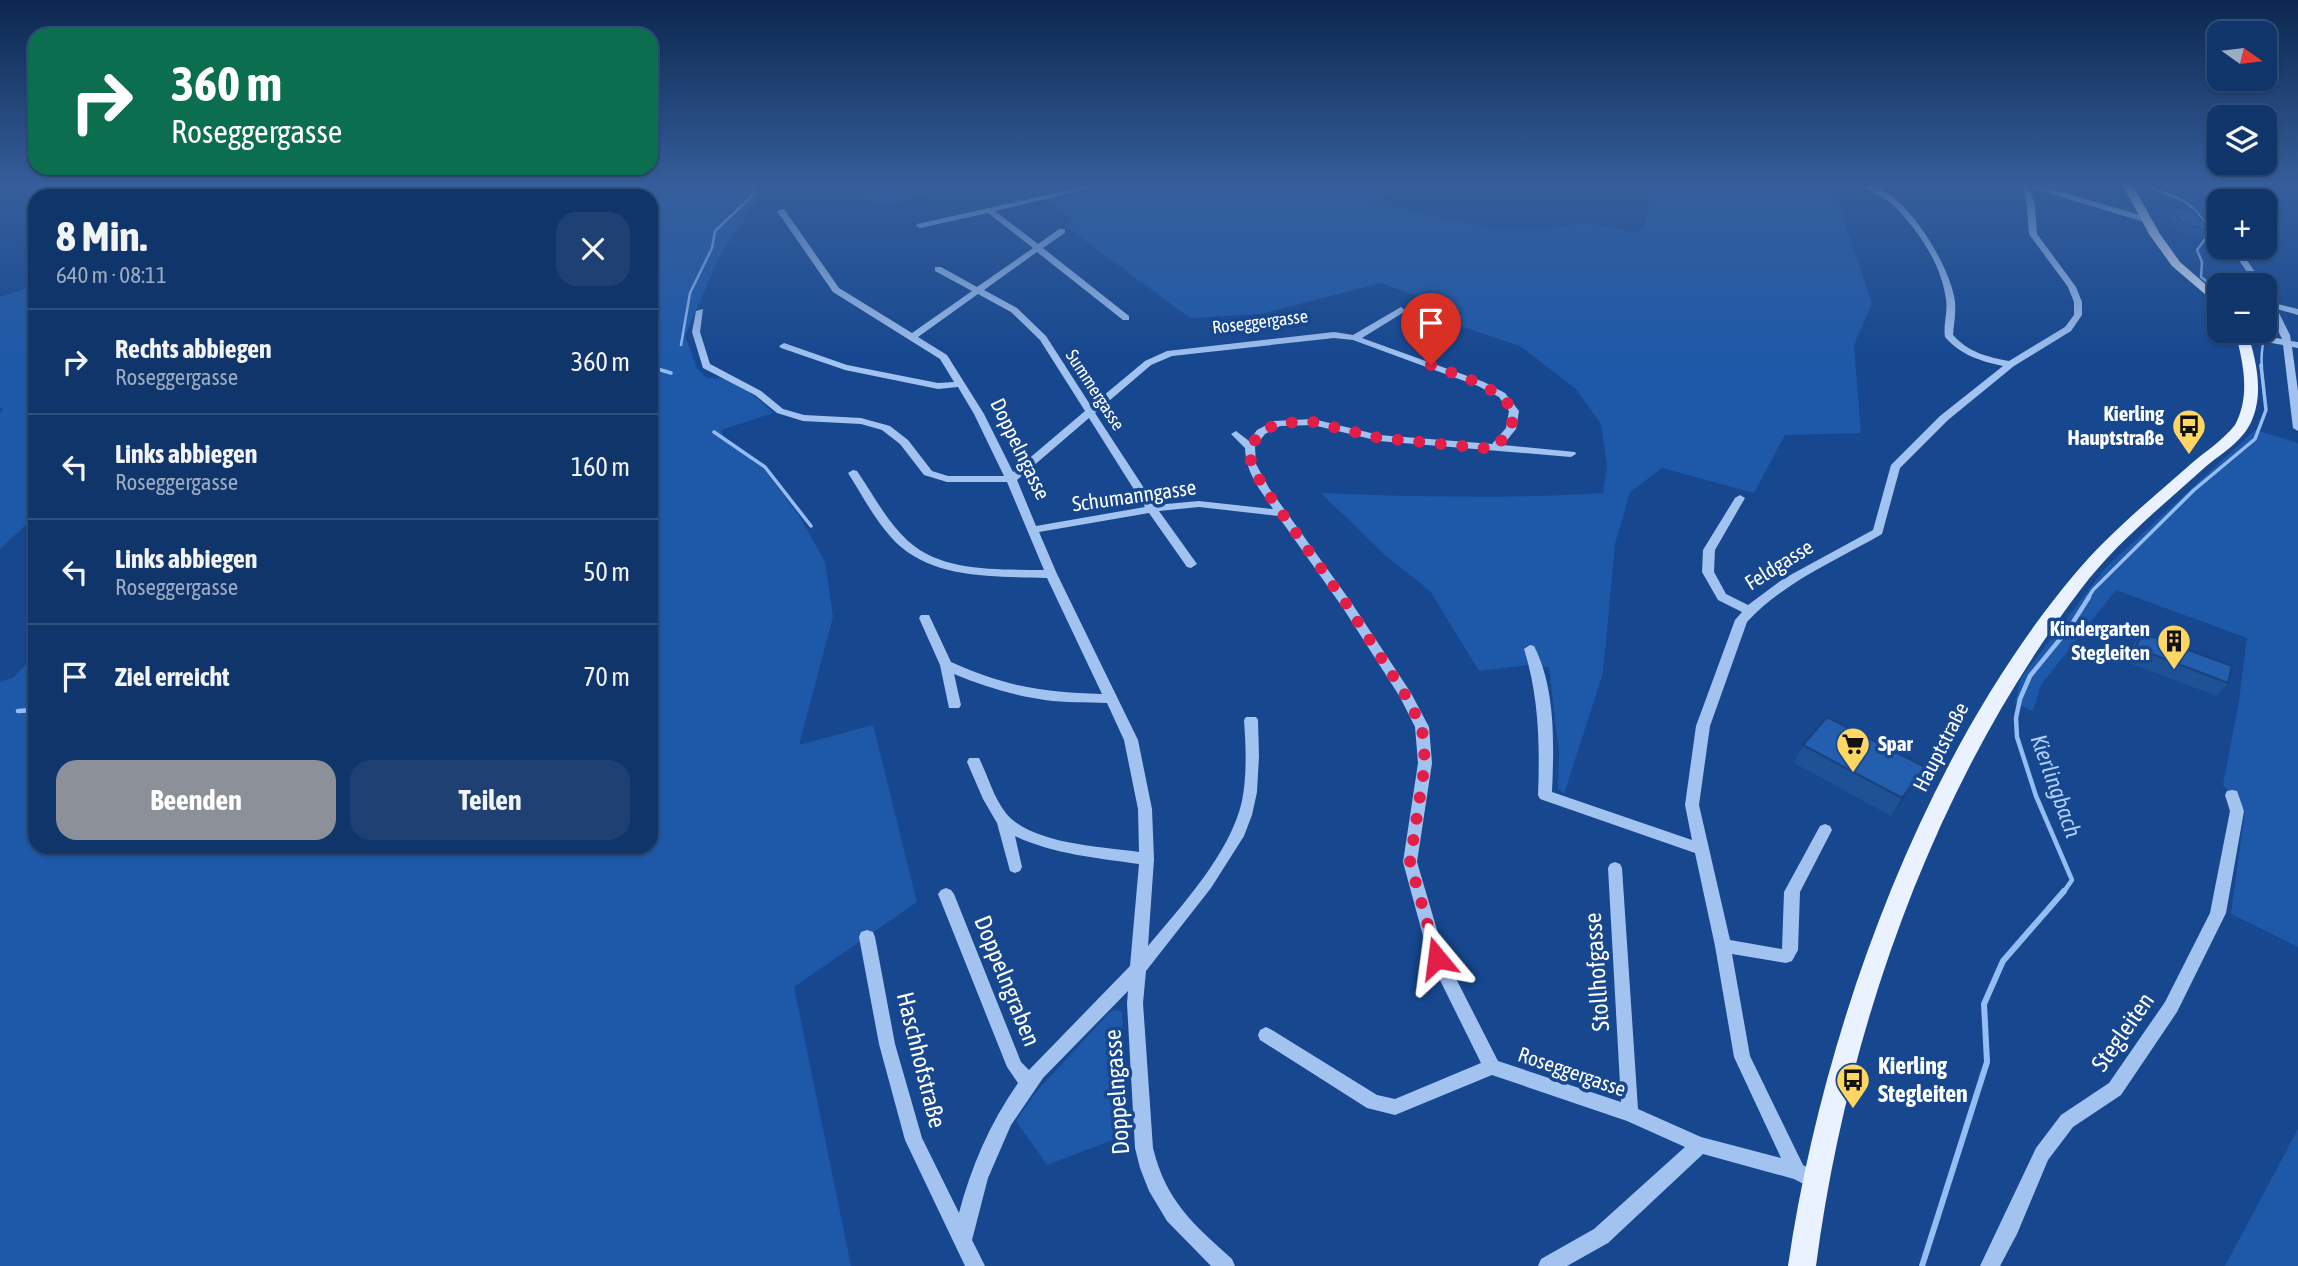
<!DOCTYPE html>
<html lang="de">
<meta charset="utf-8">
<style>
body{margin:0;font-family:"Asap Condensed",sans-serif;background:#1e4073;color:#f1f3f6;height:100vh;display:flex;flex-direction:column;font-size:26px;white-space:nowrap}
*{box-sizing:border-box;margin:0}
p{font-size:23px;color:#9cabc1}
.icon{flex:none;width:38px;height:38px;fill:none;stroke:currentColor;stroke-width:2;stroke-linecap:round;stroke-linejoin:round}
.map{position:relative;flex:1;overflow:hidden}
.details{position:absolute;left:28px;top:189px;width:630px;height:665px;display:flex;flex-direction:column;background:#10356b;border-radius:21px;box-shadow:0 2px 5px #0004,0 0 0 2px #30507e}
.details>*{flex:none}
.top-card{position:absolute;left:28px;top:28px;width:630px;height:147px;border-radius:21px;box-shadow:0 2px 5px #0004,0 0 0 2px #30507e;background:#0b6e4f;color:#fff;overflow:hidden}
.needle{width:46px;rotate:104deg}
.controls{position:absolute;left:2207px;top:21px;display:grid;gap:14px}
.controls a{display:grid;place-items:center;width:70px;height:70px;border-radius:14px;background:#10356b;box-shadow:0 2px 5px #0004,0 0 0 2px #30507e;font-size:35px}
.pin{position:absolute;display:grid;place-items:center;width:60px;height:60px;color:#fff;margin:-72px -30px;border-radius:50% 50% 50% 0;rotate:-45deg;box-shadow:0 0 7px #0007}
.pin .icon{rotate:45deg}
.me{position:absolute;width:77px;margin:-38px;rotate:344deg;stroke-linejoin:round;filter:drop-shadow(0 0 5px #0008)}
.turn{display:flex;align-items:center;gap:24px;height:147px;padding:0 28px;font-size:32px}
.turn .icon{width:91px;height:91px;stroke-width:2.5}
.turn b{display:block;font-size:49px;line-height:60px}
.round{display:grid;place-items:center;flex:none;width:74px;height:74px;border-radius:21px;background:#1e4073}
.summary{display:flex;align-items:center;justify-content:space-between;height:119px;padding:0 28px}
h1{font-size:42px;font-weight:700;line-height:52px}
.button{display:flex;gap:14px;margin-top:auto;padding:14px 28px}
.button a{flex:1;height:80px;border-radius:21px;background:#8c9099;color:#fff;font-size:28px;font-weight:700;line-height:80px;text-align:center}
.button a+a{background:#1e4073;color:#f1f3f6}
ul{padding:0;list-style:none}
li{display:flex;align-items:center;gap:21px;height:105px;padding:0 28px;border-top:2px solid #30507e}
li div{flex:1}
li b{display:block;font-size:26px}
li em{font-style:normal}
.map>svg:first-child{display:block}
.green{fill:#1e59a9}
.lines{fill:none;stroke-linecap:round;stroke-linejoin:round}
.stream-far3{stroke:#94bdf3;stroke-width:2.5}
.stream-far2{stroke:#94bdf3;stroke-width:3.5}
.stream-far1{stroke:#94bdf3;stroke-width:4.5}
.stream{stroke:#94bdf3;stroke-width:6}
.minor{fill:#a2c3f0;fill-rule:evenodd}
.major{fill:#ebf2ff;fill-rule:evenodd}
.wall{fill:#1f5196}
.shaded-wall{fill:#19427a}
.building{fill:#245eae;stroke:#19427a;stroke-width:2}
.route{stroke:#e11d48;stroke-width:12;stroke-dasharray:0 21.6}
.labels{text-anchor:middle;stroke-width:7;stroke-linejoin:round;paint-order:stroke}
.far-street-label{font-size:18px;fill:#fff;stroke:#16478f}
.poi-label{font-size:21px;font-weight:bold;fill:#fff;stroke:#16478f;text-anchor:end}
.street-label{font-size:21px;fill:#fff;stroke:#16478f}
.water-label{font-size:23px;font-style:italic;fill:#aecdf7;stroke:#16478f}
.near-street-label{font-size:24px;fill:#fff;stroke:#16478f}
.near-poi-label{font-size:24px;font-weight:bold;fill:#fff;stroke:#16478f;text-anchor:start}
</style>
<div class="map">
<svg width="2298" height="1266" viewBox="0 0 2298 1266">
<rect width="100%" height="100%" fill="#16478f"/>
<path class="green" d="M223,184H349L325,194L369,184H803L762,193L719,257L685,336L697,368L707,378L727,379L753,394L773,413L721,430L726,442L764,469L800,517L825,562L833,617L799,745L873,725L917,902L794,987L851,1266H0V682L13,678L35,655V847H651V196H233L204,193Z
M834,184H971L880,206L849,185Z
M1114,184H1421L1397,189L1373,203L1492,228H1548L1587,222L1637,233L1644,225L1653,184H1801L1837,198L1872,304L1854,345L1861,433L1785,435L1754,493L1662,468L1630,492L1615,544L1603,673L1564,794L1558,789L1559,752L1549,667L1528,665L1479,671L1430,591L1385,555L1321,493C1416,497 1508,499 1603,493L1607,466L1601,424L1576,389L1520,346L1451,323L1462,312L1381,283L1260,314L1190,318L1064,225L1073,218L1044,200Z
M35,280V516L0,549V413L3,409L0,407V297L22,290Z
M2255,430L2298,443V947L2231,914L2245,810L2223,785L2239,701L2247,638L2116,590L2041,685L2033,711L2015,703L2021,678L2106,567Z
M1116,1010L1122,1012L1128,1134L1047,1165L1016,1121L1036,1092L1110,1012Z
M2298,1129V1266H2225Z"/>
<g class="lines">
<path class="stream-far3" d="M2139,184C2169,194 2200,200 2208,235L2197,250L2202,262L2201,277L2219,291
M681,345L690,293L712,248L715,231L754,194V189
M2262,367C2260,353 2264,344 2264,331"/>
<path class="stream-far2" d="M651,367L671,373
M714,432L765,467L811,526
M2088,598L2093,590L2194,490L2255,439L2266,410L2261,365"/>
<path class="stream-far1" d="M18,711L35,710
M2063,893L2072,880L2036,796L2017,737L2016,718L2020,699L2030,676L2070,627L2089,597"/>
<path class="stream" d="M1922,1266L1987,1062L1984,1004L2003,961L2064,891"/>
<path class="minor" d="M1096,184H1108L995,211L1038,244L1059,229H1065V233L1043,248L1129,316V320H1123L1037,252L984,290L1017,308L1046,336L1091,406L1145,361L1167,351L1334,332L1353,335L1401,307L1405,310L1404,312L1362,338L1484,382L1505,393L1519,411L1516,429L1503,445L1575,452L1576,454L1571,457L1379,441L1313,425L1280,426L1265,434L1255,447L1256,464L1269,488L1351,602L1411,693L1429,727L1432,763L1417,862L1445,957L1498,1061L1621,1102L1608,868L1610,864L1615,862L1620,864L1622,868L1638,1109L1701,1137L1781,1158L1734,1057L1715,946L1695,853L1540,799L1538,795C1540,745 1539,697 1524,649L1530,645L1534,646C1556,689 1554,745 1552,792L1692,840L1685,805L1696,726L1735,620L1742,612L1718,600L1702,572L1703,550L1735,498L1740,495L1745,498L1715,550L1714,572L1726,594L1748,605L1783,579L1873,530L1891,465L1940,416L2003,366C1980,361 1961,355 1945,337C1943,325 1948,312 1946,299C1941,263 1918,230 1893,205C1884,196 1869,192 1862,184C1902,184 1947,261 1954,296C1957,309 1954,322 1953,335C1968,352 1987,357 2009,361L2065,327L2074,315V302L2068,287L2029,234L2027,205L2022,184H2034L2150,218V222H2144L2029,187L2035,205L2037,234L2076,287L2082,302V315L2071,331L2014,366L1948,420L1900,468L1882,534C1835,561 1784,582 1747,622L1710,726L1699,805L1730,940L1782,949L1784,892L1820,826L1825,824L1830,826L1832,830L1800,892L1798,950L1792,961L1786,963L1732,954L1750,1056L1803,1165L1821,1175L1824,1181L1821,1187L1815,1190L1794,1179L1703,1154L1608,1243L1567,1266H1538L1541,1259L1594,1229L1685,1147L1627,1121L1492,1075L1395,1115L1367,1108L1260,1040L1258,1035L1260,1030L1266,1027L1272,1030L1377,1095L1395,1099L1481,1063L1429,958L1403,862L1418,763L1415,727L1400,697L1343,608L1278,516L1199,507L1159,511L1197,564L1191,568L1187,567L1149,513L1039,532L1057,574L1138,740L1152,809L1154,859L1148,946C1182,905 1230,854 1242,801C1247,775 1246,747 1244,720L1246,717H1256L1258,720L1259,756L1257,792L1252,815L1244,836L1211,888L1146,971L1143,1003L1153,1148C1166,1201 1193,1224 1232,1259L1235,1266H1211L1167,1221L1149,1191L1140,1168L1135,1148L1127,1003L1128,991L1043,1078L1011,1125L988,1178L972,1240L985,1266H965L905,1140L879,1044L859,937L861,932L867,930L873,932L875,937L895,1044L922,1138L959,1213C971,1167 990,1123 1018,1083L1007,1067L938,894L941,890L946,888L951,890L954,894L1021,1062L1029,1070L1130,966L1139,864C1097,858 1053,854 1015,836L1022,867L1020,871L1015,873L1010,871L997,823L983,799L967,762L969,758H979C988,776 993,796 1005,812C1029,844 1102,847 1139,852L1138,809L1124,740L1107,703C1086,702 1066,703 1045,700C1014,696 983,686 954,674L961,705L959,708H949L940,665L919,618L921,615H929L951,662C1007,687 1042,692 1102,694L1047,578C1000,576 940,580 901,547C879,528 864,498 848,473L853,470L857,471C873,494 887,522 908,541C943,573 999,569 1044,570L1007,482H947L924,475L900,444L882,430L861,424L803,421L777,413L755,395L703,368L692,332L696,311L703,309L700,332L710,364L761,391L783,409L804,415L861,418L890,426L908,440L932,471L948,476H1004L974,414L958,387L938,389L845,370L781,348L779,346L784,343L847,365L938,383L954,382L940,359L833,292L777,211L784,209L839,288L912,333L972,291L935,271V267H941L977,287L1033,248L988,213L920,228L916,226L917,224ZM978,294L1011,312L1040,340L1085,411L1013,472L984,414L947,355L918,337ZM1334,338L1353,340L1478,386L1499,397L1509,411L1506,428L1492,444L1379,435L1313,419L1274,421L1257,430L1249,441L1236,431L1231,434L1245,448C1246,473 1259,488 1273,509L1199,501L1155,505L1095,413L1151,365L1172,356ZM1089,418L1145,507L1036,526L1017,480Z
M2223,184H2230L2231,201H2223Z
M2230,247H2238L2264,285H2256Z
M2264,291H2267L2273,303L2298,309V315L2277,309L2290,335L2291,341L2298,342V348L2292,347L2298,391V431L2293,428L2283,345L2242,338L2238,335L2242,332L2282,339L2264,302Z
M2232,790L2237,791L2244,811L2226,913L2177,1012L2121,1095L2073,1127L2048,1160L2017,1234L2000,1266H1980L2036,1148L2061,1115L2109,1083L2165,1002L2210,913L2230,811L2225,795L2227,791Z"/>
<path class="major" d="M2122,184H2132L2160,234L2180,262L2219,296V306L2172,266L2149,234Z
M2235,331H2247C2256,359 2264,392 2252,420C2243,442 2220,454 2203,469C2161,507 2115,544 2081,589C1935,780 1847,1029 1816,1266H1788C1822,1033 1921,758 2073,576C2108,534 2151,499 2192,463C2206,451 2223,440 2235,425C2251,395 2243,362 2235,331Z"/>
</g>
<path class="wall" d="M2174,184H2188L2187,186Z
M2170,207L2210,231L2205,239L2178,231L2166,214Z
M2142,633L2228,683L2217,696L2126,662L2132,646Z
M1803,745L1913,785L1891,816L1794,763Z"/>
<path class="shaded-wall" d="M1925,767L1913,785L1891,816L1902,798Z"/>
<path class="building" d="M2170,207L2193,210L2210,231L2182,223Z
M2142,633L2232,666L2228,683L2136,648Z
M1827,717L1925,767L1902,798L1803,745Z"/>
<linearGradient id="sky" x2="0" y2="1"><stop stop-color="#0c274f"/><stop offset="0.51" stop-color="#365e9b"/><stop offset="1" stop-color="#365e9b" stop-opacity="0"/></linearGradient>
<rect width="2298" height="361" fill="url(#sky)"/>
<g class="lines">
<path class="route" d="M1431,365C1462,377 1494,384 1514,411L1511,429L1494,449L1379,438L1313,422L1278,423L1261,432L1250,447L1251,464L1264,488L1347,605L1406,696L1422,727L1425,763L1410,862L1437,958"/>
</g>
<defs>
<g id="bus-pin" transform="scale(1.75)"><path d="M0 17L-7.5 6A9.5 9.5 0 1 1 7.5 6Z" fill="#ffd661" stroke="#16478f"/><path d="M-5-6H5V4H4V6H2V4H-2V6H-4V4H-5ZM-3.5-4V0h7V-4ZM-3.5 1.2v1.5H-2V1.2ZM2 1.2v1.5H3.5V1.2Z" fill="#111"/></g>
<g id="building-pin" transform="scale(1.75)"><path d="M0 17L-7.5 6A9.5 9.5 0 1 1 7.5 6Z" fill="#ffd661" stroke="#16478f"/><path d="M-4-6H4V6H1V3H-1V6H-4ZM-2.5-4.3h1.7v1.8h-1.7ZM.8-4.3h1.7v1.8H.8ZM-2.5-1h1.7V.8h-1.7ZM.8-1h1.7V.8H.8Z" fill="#111"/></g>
<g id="supermarket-pin" transform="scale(1.75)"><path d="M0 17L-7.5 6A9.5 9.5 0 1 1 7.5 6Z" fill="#ffd661" stroke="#16478f"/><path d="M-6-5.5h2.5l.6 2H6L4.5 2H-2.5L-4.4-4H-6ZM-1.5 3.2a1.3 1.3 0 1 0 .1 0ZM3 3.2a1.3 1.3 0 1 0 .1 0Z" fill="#111"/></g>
</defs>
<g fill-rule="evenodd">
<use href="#bus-pin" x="2189" y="426"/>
<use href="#building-pin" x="2174" y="641"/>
<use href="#supermarket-pin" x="1853" y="744"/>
<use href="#bus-pin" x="1853" y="1080"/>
</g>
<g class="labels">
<g class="far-street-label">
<text transform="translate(1260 322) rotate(-7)" y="6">Roseggergasse</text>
<text transform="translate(1095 390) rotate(57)" y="6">Summergasse</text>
</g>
<g class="poi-label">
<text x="2164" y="421">Kierling<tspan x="2164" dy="24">Hauptstraße</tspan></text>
<text x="2150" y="636">Kindergarten<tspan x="2150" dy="24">Stegleiten</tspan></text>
<text x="1878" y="751" text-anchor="start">Spar</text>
</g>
<g class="street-label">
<text transform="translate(1020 449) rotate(64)" y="7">Doppelngasse</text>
<text transform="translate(1134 496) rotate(-8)" y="7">Schumanngasse</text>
<text transform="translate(1779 565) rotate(-32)" y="7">Feldgasse</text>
<text transform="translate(1941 747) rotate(-63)" y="7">Hauptstraße</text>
<text transform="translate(1572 1072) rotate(19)" y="7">Roseggergasse</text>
</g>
<g class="water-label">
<text transform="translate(2056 786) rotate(70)" y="8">Kierlingbach</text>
</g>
<g class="near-street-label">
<text transform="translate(1597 972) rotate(-94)" y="8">Stollhofgasse</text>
<text transform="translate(1007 981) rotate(68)" y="8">Doppelngraben</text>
<text transform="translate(2123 1032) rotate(-55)" y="8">Stegleiten</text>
<text transform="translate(921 1060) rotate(76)" y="8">Haschhofstraße</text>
<text transform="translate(1117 1092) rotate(-94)" y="8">Doppelngasse</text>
</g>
<g class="near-poi-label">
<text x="1878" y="1074">Kierling<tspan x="1878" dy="28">Stegleiten</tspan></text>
</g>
</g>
</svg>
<div class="controls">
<a><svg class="needle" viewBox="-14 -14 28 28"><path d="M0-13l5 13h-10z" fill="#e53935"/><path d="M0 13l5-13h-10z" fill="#9cabc1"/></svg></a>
<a><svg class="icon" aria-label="layers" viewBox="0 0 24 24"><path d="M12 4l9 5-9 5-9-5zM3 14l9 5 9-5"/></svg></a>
<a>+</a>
<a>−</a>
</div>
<div class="pin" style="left:1431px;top:365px;background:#d93025"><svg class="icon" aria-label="arrive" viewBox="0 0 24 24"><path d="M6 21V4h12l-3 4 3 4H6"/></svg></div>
<svg class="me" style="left:1437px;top:958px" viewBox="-20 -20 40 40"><path d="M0-17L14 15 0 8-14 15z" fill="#e11d48" stroke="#fff" stroke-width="4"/></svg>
<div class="top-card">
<div class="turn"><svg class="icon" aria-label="right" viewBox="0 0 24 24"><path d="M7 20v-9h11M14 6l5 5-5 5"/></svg><div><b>360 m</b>Roseggergasse</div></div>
</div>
<section class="details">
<div class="summary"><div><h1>8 Min.</h1><p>640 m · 08:11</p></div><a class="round"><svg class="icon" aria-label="close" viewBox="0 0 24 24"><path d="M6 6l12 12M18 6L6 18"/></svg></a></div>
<ul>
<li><svg class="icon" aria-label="right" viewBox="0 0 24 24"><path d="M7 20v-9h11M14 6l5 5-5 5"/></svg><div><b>Rechts abbiegen</b><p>Roseggergasse</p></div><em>360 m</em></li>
<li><svg class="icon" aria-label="left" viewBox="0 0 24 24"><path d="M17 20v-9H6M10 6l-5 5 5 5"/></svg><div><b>Links abbiegen</b><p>Roseggergasse</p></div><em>160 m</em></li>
<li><svg class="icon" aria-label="left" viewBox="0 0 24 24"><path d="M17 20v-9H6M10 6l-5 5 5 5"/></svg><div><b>Links abbiegen</b><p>Roseggergasse</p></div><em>50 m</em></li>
<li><svg class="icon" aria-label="arrive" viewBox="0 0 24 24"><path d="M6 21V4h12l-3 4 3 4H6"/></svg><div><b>Ziel erreicht</b></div><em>70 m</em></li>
</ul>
<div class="button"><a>Beenden</a><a>Teilen</a></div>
</section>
</div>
